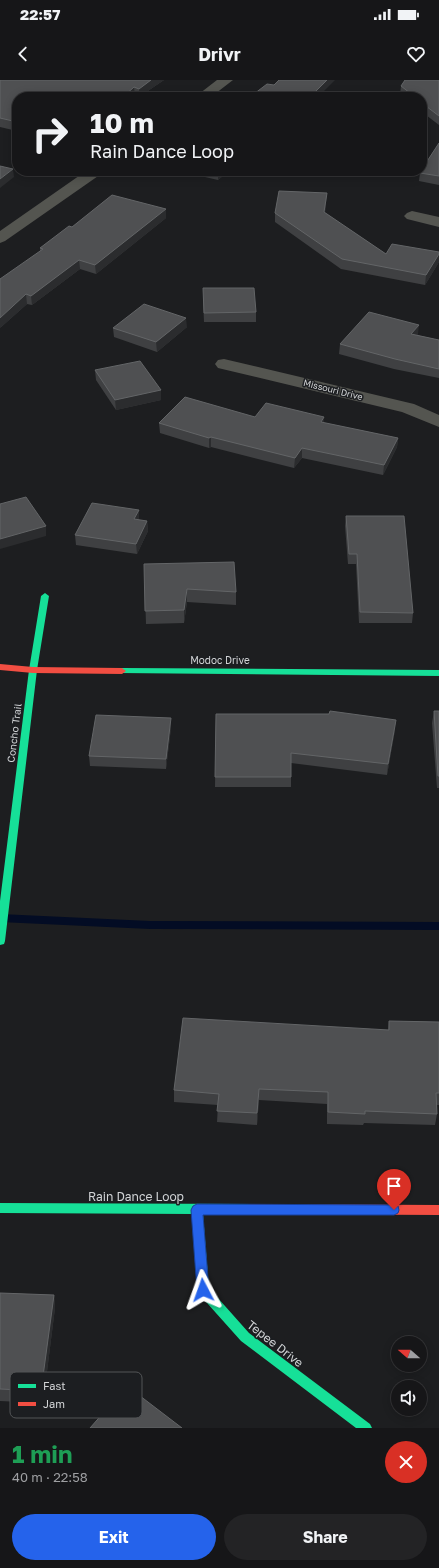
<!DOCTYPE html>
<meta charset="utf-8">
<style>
body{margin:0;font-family:"Golos Text",sans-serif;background:#232325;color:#f1f3f6;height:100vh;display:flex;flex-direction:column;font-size:15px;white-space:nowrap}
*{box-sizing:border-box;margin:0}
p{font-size:13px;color:#9e9fa2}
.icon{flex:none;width:22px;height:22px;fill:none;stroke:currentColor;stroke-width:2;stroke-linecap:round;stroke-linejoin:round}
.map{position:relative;height:1348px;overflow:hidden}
.details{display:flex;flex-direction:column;background:#161618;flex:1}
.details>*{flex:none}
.guide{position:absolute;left:12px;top:12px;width:415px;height:84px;border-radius:16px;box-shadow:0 2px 10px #0003,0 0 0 1px #353537;background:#161618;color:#f1f3f6;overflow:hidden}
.needle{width:26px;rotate:290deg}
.controls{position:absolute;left:391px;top:1256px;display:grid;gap:8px}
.controls a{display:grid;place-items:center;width:36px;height:36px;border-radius:50%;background:#161618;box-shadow:0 2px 10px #0003,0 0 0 1px #353537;font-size:20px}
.pin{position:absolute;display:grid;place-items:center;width:34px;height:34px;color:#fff;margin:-41px -17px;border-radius:50% 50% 50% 0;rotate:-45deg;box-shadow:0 0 4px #0007}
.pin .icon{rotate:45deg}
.me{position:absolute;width:44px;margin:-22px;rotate:356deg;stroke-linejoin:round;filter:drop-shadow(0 0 3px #0008)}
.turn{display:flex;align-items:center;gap:14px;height:84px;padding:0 12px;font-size:18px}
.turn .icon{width:52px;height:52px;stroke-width:2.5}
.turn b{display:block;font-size:28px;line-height:34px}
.round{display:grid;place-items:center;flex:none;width:42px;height:42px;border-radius:21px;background:#232325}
.summary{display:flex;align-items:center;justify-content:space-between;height:68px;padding:0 12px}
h1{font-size:24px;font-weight:700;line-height:30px;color:#1e9e55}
.button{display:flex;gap:8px;margin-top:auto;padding:8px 12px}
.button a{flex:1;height:46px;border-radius:24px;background:#2563eb;color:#fff;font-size:16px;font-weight:700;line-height:46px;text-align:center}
.button a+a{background:#232325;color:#f1f3f6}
.status{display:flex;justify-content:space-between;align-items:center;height:28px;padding:0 20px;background:#161618;direction:ltr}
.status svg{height:11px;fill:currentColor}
header{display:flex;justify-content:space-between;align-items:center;height:52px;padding:0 12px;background:#161618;font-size:18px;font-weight:700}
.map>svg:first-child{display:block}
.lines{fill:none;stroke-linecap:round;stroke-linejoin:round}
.stream{fill:#030c24;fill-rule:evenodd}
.street{fill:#545550;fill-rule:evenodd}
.fast{fill:#16e098;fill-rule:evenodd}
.jam{fill:#f24e42;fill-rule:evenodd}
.wall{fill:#3f4042}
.shaded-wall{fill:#2b2c2e}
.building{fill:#4f5052;stroke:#636567}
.route{fill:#2563eb;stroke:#184099}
.labels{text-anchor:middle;stroke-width:3;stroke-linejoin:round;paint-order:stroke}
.far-street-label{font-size:9px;fill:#d2d4d6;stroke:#1c1e21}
.street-label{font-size:10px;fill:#d2d4d6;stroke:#1c1e21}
.near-street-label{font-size:12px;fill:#d2d4d6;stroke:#1c1e21}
.key{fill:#1c1e21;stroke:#535557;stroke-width:1}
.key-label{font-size:11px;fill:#d2d4d6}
</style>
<div class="status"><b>22:57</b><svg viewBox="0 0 49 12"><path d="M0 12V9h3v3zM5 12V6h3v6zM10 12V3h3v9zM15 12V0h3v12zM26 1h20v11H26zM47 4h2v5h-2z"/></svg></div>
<header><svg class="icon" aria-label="back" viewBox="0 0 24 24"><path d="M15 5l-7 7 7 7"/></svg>Drivr<svg class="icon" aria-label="heart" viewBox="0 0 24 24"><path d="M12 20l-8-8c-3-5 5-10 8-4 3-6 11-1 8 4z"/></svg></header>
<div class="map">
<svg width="439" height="1348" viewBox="0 0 439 1348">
<rect width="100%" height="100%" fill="#1d1e20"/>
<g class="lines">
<path class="stream" d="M0,834L150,841L439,842V850L150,849L0,842Z"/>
<path class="street" d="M217,0H233L211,17H195Z
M86,91H103L101,94L5,161L0,163V151Z
M412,131L439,137V147L407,139L404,136L407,133Z
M224,279L414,324L439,335V347L402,332L218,288L215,284L218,280Z"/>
<path class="fast" d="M45,513L49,516L37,590L5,861L4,864L0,865V821L29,590L41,516Z
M122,588L439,590V596L119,593L118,591L119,589Z
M0,1123L251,1124L255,1125L257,1129L255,1133L251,1134H203L209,1208L249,1253L370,1344L372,1348H356L241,1261L199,1214L197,1210L192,1134L0,1133Z"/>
<path class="jam" d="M0,584L33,587L122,588L126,591L122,594L33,593L0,590Z
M251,1124L439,1125V1135L251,1134L247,1133L245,1129L247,1125Z"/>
</g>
<path class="wall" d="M0,0H164L139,17L135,16L133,17H17V51L0,47Z
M439,0V45L422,32V17H403L400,15L401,6Z
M439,63V105L419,101L420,93Z
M179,91H229L218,100Z
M327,113L325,133L386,174L439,182L425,205L341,189L275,142V133Z
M166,138L96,194L80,189L32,225L27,224L0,248L40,171V168L72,147Z
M203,218L256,232V242H204Z
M187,247L157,272L114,257L113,248Z
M418,254L417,255L439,260V298L394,289L339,274L340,264Z
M95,290L161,320L116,330L96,300Z
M255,337L324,343L398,358L397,367L383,395L302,378L294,388L211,367L209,368L160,353L159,343Z
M346,436L413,533L412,543H359L356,484H348L345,446Z
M139,440L147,441L148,451L137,474L76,465L75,455Z
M144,484L236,512V525L187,522L184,543L146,544Z
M434,631H439V708H437L432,643Z
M216,634L395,650L387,695L291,683V707H215Z
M171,648L166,689L90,686L89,676Z
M389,941L439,942V1025H437V1034L435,1045L364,1043L363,1045L327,1044V1024L259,1020L257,1045L217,1042L218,1025L174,1022V1010L388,950Z
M0,1213L54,1215L55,1228L43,1323L0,1321Z"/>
<path class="shaded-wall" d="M151,0H164L139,17V9Z
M327,0H335L318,17H310Z
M134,7L135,16L133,17H123Z
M13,89L14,97L0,108V99Z
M218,91H229L218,100Z
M327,113L326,122L324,141V132Z
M166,129V138L96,194L95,185Z
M439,174V182L425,205L426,195Z
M79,180L80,189L32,225L31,216Z
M26,214L27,224L0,248V238Z
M186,238L187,247L157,272L156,262Z
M419,245L418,254L410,264L411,254Z
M161,310V320L116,330L115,320Z
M324,337V347L321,342Z
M211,357V367L209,368V358Z
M398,358L397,367L383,395L384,385Z
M302,368V378L294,388L295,378Z
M139,430V440L134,439Z
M147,441L148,451L137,474L136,464Z
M46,446V456L0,469V459Z
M187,509V522L184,543V530Z
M171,638V648L166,689V679Z
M396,640L395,650L387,695L388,684Z
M259,1009V1020L257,1045V1033Z
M54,1215L55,1228L43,1323L41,1311Z"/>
<path class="building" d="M0,0H151L139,9L134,7L123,17H17V42L0,38Z
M279,0H327L310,17H250L267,4L274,5Z
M405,0H439V36L422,23V17H415L401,6Z
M439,63V96L420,93L421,91H422V89Z
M0,86L13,89L0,99Z
M279,111L327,113L324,132L386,174L392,164L439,172V174L426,195L342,179L275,133Z
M112,115L166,129L95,185L79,180L31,216L26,214L0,238V199L43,169L40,168L69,146L72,147Z
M203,208H254L256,232L204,233Z
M144,224L186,238L156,262L113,248Z
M369,232L419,245L411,254L439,260V289L395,279L340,264Z
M140,281L161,310L115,320L95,290Z
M185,317L255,337L266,323L324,337L321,342L398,358L384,385L302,368L295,378L211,357L209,358L159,343Z
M26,417L46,446L0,459V424Z
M92,423L139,430L134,439L147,441L136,464L75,455Z
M346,436H404L413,533L360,532L357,474H349Z
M234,482L236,512L187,509L184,530L145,531L144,484Z
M330,631L396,640L388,684L291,673V697H215L216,634H329Z
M434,631H439V696H438Z
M96,635L171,638L166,679L89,676Z
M183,938L389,950V941L439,942V1013H436L437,1034L365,1031V1034L328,1032V1012L259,1009L257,1033L217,1031L219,1014L174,1010Z
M0,1213L54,1215L41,1311L0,1309Z
M127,1306L182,1348H90Z"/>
<path class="route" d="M197,1124L394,1125L398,1126L399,1130L398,1133L394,1135H203L209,1210L207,1214L203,1215L199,1214L197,1210L191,1130L193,1126Z"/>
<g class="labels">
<g class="far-street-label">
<text transform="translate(333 310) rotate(14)" y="3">Missouri Drive</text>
</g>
<g class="street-label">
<text x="220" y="584">Modoc Drive</text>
<text transform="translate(14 653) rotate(-83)" y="4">Concho Trail</text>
</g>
<g class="near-street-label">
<text x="136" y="1121">Rain Dance Loop</text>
<text transform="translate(275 1264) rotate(38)" y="4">Tepee Drive</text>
</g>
</g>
<rect x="10" y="1292" width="132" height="46" rx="6" class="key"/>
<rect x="18" y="1304" width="18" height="4" fill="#16e098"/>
<rect x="18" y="1322" width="18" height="4" fill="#f24e42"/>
<g class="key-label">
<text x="43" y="1310">Fast</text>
<text x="43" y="1328">Jam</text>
</g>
</svg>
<div class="controls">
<a><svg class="needle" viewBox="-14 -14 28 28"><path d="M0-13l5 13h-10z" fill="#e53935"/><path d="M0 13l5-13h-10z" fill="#9e9fa2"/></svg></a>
<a><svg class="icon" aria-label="sound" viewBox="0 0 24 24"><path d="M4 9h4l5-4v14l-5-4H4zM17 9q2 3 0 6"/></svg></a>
</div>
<div class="pin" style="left:394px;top:1130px;background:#d93025"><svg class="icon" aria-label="arrive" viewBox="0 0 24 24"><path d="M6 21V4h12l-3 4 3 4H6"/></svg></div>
<svg class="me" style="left:203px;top:1210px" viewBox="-20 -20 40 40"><path d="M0-17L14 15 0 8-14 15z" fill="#2563eb" stroke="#fff" stroke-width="4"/></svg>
<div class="guide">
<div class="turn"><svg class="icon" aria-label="right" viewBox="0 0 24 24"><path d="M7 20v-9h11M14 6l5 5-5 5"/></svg><div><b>10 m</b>Rain Dance Loop</div></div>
</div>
</div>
<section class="details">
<div class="summary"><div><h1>1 min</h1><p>40 m · 22:58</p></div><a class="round" style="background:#d93025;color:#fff"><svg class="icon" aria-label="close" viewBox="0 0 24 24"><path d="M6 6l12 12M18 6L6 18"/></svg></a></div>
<div class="button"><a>Exit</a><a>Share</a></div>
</section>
